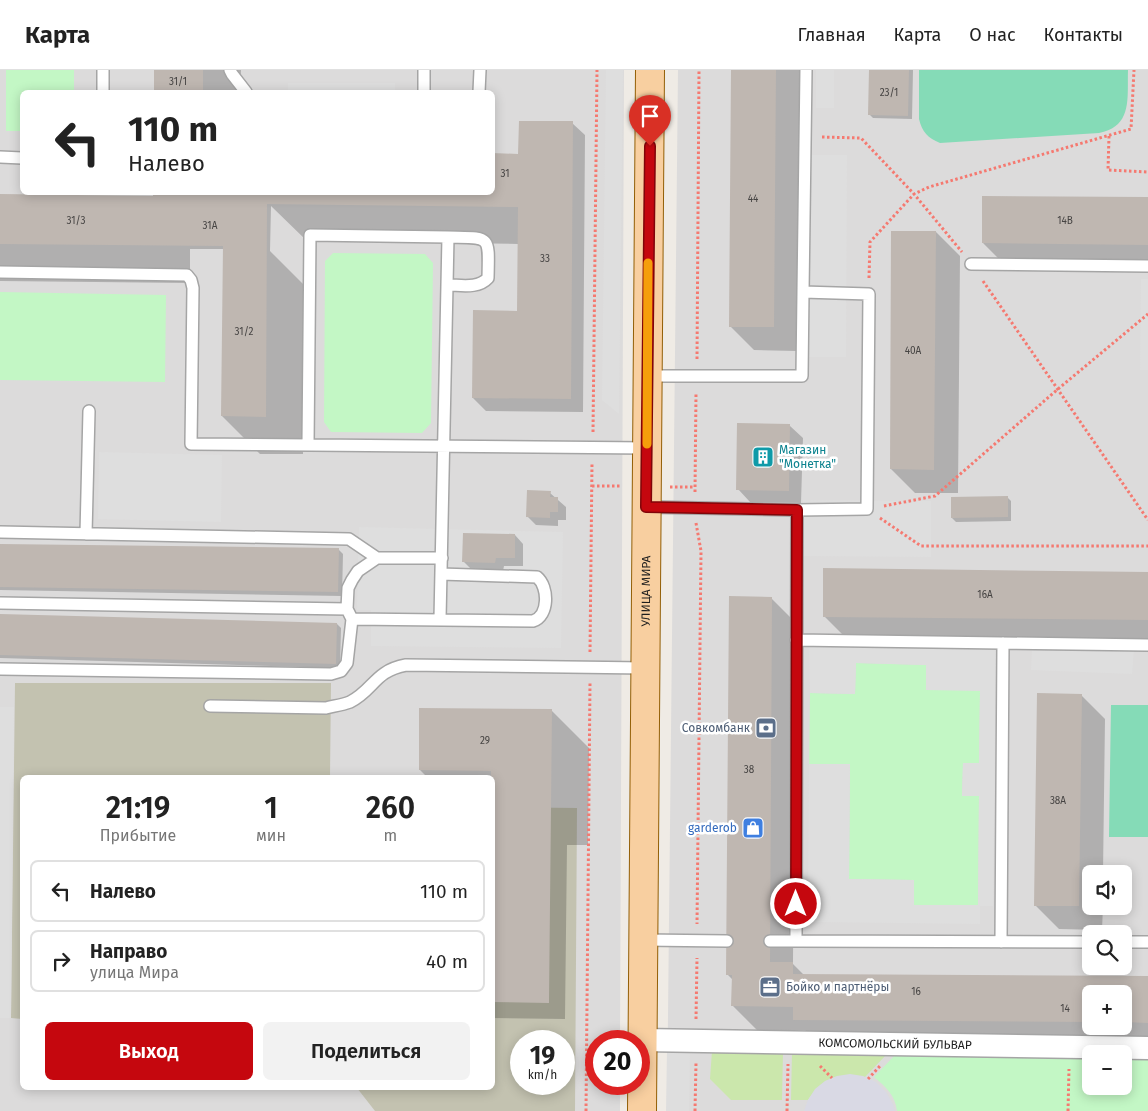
<!DOCTYPE html>
<html lang="ru">
<meta charset="utf-8">
<style>
body{margin:0;font-family:"Fira Sans",sans-serif;background:#f2f2f2;color:#222;height:100vh;display:flex;flex-direction:column;font-size:19px;white-space:nowrap}
*{box-sizing:border-box;margin:0}
p{font-size:16px;color:#767676}
.icon{flex:none;width:28px;height:28px;fill:none;stroke:currentColor;stroke-width:2;stroke-linecap:round;stroke-linejoin:round}
.map{position:relative;flex:1;overflow:hidden}
.panel{position:absolute;left:20px;top:705px;width:475px;height:315px;display:flex;flex-direction:column;background:#fff;border-radius:8px;box-shadow:0 2px 12px #0003}
.panel>*{flex:none}
.hud{position:absolute;left:20px;top:20px;width:475px;height:105px;border-radius:8px;box-shadow:0 2px 12px #0003;background:#fff;color:#222;overflow:hidden}
.buttons{position:absolute;left:1082px;top:795px;display:grid;gap:10px}
.buttons a{display:grid;place-items:center;width:50px;height:50px;border-radius:8px;background:#fff;box-shadow:0 2px 12px #0003;font-size:25px}
.speed{position:absolute;left:510px;top:960px;display:flex;gap:10px;font-size:25px;font-weight:700;text-align:center}
.speed>*{display:grid;place-content:center;width:65px;height:65px;border-radius:50%;background:#fff;box-shadow:0 2px 12px #0003;line-height:1}
.speed small{font-size:12px;font-weight:400}
.speed .limit{border:8px solid #d22;background:#fff;color:#111}
.pin{position:absolute;display:grid;place-items:center;width:42px;height:42px;color:#fff;margin:-51px -21px;border-radius:50% 50% 50% 0;rotate:-45deg;box-shadow:0 0 5px #0007}
.pin .icon{rotate:45deg}
.me{position:absolute;width:55px;margin:-28px;rotate:0deg;stroke-linejoin:round;filter:drop-shadow(0 0 4px #0008)}
.turn{display:flex;align-items:center;gap:18px;height:105px;padding:0 25px;font-size:22px}
.turn .icon{width:65px;height:65px;stroke-width:2.5}
.turn b{display:block;font-size:35px;line-height:42px}
.eta{display:flex;justify-content:space-evenly;align-items:center;height:85px;text-align:center}
.eta b{font-size:30px;font-weight:600;line-height:35px}
.primary-button{display:flex;gap:10px;margin-top:auto;padding:10px 25px}
.primary-button a{flex:1;height:58px;border-radius:8px;background:#c5070e;color:#fff;font-size:20px;font-weight:600;line-height:58px;text-align:center}
.primary-button a+a{background:#f2f2f2;color:#222}
ul{padding:0;list-style:none}
li{display:flex;align-items:center;gap:15px;height:62px;margin:0 10px 8px;padding:0 15px;border:2px solid #e0e0e0;border-radius:8px}
li div{flex:1}
li b{display:block;font-size:19px}
li em{font-style:normal}
header{display:flex;align-items:center;gap:30px;box-sizing:border-box;height:70px;padding:0 25px;background:#fff;border-bottom:1px solid #e0e0e0}
header strong{font-size:24px}
nav{display:flex;gap:28px;margin-inline-start:auto;font-size:18px}
.map>svg:first-child{display:block}
.residential{fill:#dcdbdb;fill-rule:evenodd}
.construction{fill:#c3c2b0;fill-rule:evenodd}
.grass{fill:#cbe7ac}
.park{fill:#c3f7c5}
.pitch{fill:#85dbb7}
.parking{fill:#dedede}
.plaza{fill:#d9d9e4}
.shadow{fill:#0003;fill-rule:evenodd}
.building{fill:#bfb7b1}
.lines{fill:none;stroke-linecap:round;stroke-linejoin:round}
.lane-casing{stroke:#a5a5a5;stroke-width:14}
.street-casing{stroke:#a5a5a5;stroke-width:25}
.primary-casing{stroke:#935f06;stroke-width:30}
.path{stroke:#f57970;stroke-width:3;stroke-dasharray:2.5 2.5;stroke-linecap:butt}
.lane{stroke:#fff;stroke-width:11}
.street{stroke:#fff;stroke-width:22}
.primary{stroke:#f8cfa0;stroke-width:28}
.route-casing{stroke:#800509;stroke-width:12}
.route{stroke:#c5070e;stroke-width:9}
.slow{stroke:#f59e0b;stroke-width:9}
.labels{text-anchor:middle;stroke-width:5;stroke-linejoin:round;paint-order:stroke}
.number-label{font-size:10px;fill:#464443}
.culture-label{font-size:12px;fill:#0d838f;stroke:#fff;text-anchor:start}
.street-label{font-size:12px;fill:#1e1e1e;stroke:#fff}
.service-label{font-size:12px;fill:#4e5e75;stroke:#fff;text-anchor:end}
.shop-label{font-size:12px;fill:#366cbe;stroke:#fff;text-anchor:end}
</style>
<header>
<strong>Карта</strong>
<nav><a>Главная</a><a>Карта</a><a>О нас</a><a>Контакты</a></nav>
</header>
<div class="map">
<svg width="1148" height="1041" viewBox="0 0 1148 1041">
<rect width="100%" height="100%" fill="#efebe5"/>
<path class="residential" d="M0,0H624L620,971H596V1014H620V1041H0ZM22,22H492V122H22ZM22,708H492V1018H22ZM521,971H564V1014H521Z
M678,0H1148V1041H667ZM1091,804H1124V836H1091ZM1091,864H1124V896H1091ZM1091,924H1124V956H1091ZM1091,984H1124V1016H1091Z"/>
<path class="construction" d="M15,613H331L330,707L22,708V949L11,948Z
M493,737L577,738L575,1041H375L357,1018H492ZM521,971H564V1014H521Z"/>
<path class="grass" d="M712,981L783,982L782,1030H731L710,1009Z
M792,982L887,984L865,1007C860,1006 855,1006 849,1006C828,1006 819,1014 808,1030H791Z"/>
<path class="park" d="M6,0H74V22H22V61H6Z
M333,183L425,184L433,193L431,353L422,363L331,362L324,352L325,191Z
M0,222L166,225L165,312L0,310Z
M856,593L926,595L980,621L979,693L963,694L962,725L979,726L978,836L914,835V810L849,809L850,695L809,694L810,623L855,624Z
M896,984L1091,987V1016H1124V988H1148V1041H897C895,1025 886,1017 874,1007Z"/>
<path class="pitch" d="M919,0H1128C1127,28 1133,56 1099,63L940,73C928,68 922,62 919,49Z
M1111,635H1148V767H1109Z"/>
<path class="parking" d="M606,0H623L619,344L602,330Z
M816,0H834V38H816Z
M288,13H395V22H288Z
M809,85H847L846,287H808Z
M1141,209H1148V300H1140Z
M99,382L222,385L221,452L98,449Z
M803,430L931,431V487L803,486Z
M359,457L563,462L561,578L371,576V540H357Z
M809,573L996,577L993,836H980V854L815,852V833H808L809,694H850L849,809L914,810V835H978L979,726H962L963,693H979L980,621L926,620V595L856,593L855,624L810,623Z
M1032,578L1134,579L1132,604L1031,600Z
M0,637H14L11,948H0Z
M667,980H690L689,1041H666Z"/>
<path class="plaza" d="M850,1004L863,1006L876,1012L886,1022L893,1034L895,1041H804L808,1030L815,1019L825,1011L837,1006Z"/>
<path class="shadow" d="M156,0H241L240,22H155Z
M732,0H800L797,281L754,280L730,256Z
M870,0H913L912,49L873,48L869,44Z
M572,53L585,65L583,342L486,341L473,328L518,242L519,174L307,171L271,136L270,181L305,216L303,384H260L222,346L224,179H190V213L0,211V126L153,127L492,122L518,85Z
M1148,129V198L1007,197L983,173Z
M936,162L960,186L958,423H915L891,399Z
M790,356L803,368L801,433L750,432L738,419Z
M550,423L566,437V450H558V456L536,455L527,446Z
M1007,427L1011,431V451L956,452L952,448Z
M515,465L523,474V496H504L503,501L472,500L464,492Z
M0,475L339,480L343,484L342,526L0,520Z
M1148,503V573L848,570L824,546Z
M771,528L795,552L793,894L804,905L1148,907V976L818,973L805,960H757L733,936V910L727,904ZM1091,924H1124V956H1091Z
M0,545L337,554L341,558L340,598L0,588Z
M1081,625L1105,649L1103,804H1091V836H1103L1102,860L1059,859L1035,835Z
M551,640L589,678L588,775H567L565,949L492,948V708H428L420,700Z"/>
<path class="building" d="M154,0H203V22H154Z
M731,0H776L774,257H729Z
M869,0H909L908,46L868,45Z
M519,51H573L571,329L472,328L473,240L517,241L518,137L267,134L266,347L221,346L223,176L0,174V124L153,126V122H492V83L518,84Z
M982,126L1148,127V175L982,173Z
M891,161H936L934,400L890,399Z
M737,353L790,354L789,421L736,420Z
M527,420L551,421L550,427H558V442H550V448L526,447Z
M1008,426V447L951,448V427Z
M463,463L515,464V488H496L495,493L462,492Z
M0,474L339,478L338,522L0,517Z
M823,498L1148,502V550L823,547Z
M729,526L772,527L770,892H793V904L1148,906V953L1124,952V924H1091V952L793,950V937L731,936L732,905H726Z
M0,544L337,553L336,594L0,585Z
M1037,623L1082,624L1079,836H1034Z
M419,638L552,639L549,933L492,932V708H491V701L419,700Z"/>
<g class="lines">
<g class="lane-casing">
<path id="lane" d="M230,0L232,4L246,22
M103,22V0
M424,22V0
M479,22L480,0
M0,87L22,88
M971,194L1148,196
M0,202L187,205L191,210L193,218L191,374L647,378
M447,215C461,215 478,219 488,208C489,164 491,168 448,167
M647,306H802L803,222
M308,375L310,165L448,167L440,549
M647,437L797,440L867,439L869,224L803,222L806,0
M797,440L796,871L1091,872
M0,462L349,469L377,488
M86,464L89,341
M0,533L347,539L352,549L533,551C549,546 549,517 537,507L441,504
M347,539L348,518L352,510L358,501L377,488H442
M796,570L1148,575
M0,599L331,604L341,601L347,593L352,549
M210,636L326,638C334,636 342,635 350,632C374,620 374,601 406,595L645,598
M644,870L727,871
M770,871H796
M1001,872L1003,573
M1124,872H1148"/>
</g>
<g class="street-casing">
<g id="street">
<path id="s1" d="M643,970L1148,978"/>
</g>
</g>
<g class="primary-casing">
<g id="primary">
<path id="s2" d="M642,1041L650,0"/>
</g>
</g>
<path class="path" d="M1109,66L1108,100L1148,102
M822,67L861,68L914,124L929,117L1131,59L1134,0
M869,208L870,172L914,124L962,182
M983,211L1148,450
M697,289L699,0
M593,362L597,0
M592,416H621
M670,417H695
M695,422L696,323
M884,436L935,426L1058,319L1148,244
M880,448L921,476H1148
M696,453L701,481L697,854
M590,582L592,393
M696,949L697,888
M820,996L832,1008
M868,1009L880,996
M586,1041L590,613
M695,1041L696,993
M787,1041L788,994
M1068,1041L1069,999"/>
<use href="#lane" class="lane"/>
<use href="#street" class="street"/>
<use href="#primary" class="primary"/>
</g>
<g class="lines">
<g class="route-casing">
<path id="route" d="M650,76L646,437L797,440L796,834"/>
</g>
<use href="#route" class="route"/>
<path class="slow" d="M647,374L648,193"/>
</g>
<defs>
<g id="building-square" transform="scale(1.125)"><rect x="-9" y="-9" width="18" height="18" rx="4" fill="#0f9aa8" stroke="#fff"/><path d="M-4-6H4V6H1V3H-1V6H-4ZM-2.5-4.3h1.7v1.8h-1.7ZM.8-4.3h1.7v1.8H.8ZM-2.5-1h1.7V.8h-1.7ZM.8-1h1.7V.8H.8Z" fill="#fff"/></g>
<g id="bank-square" transform="scale(1.125)"><rect x="-9" y="-9" width="18" height="18" rx="4" fill="#5c6f8a" stroke="#fff"/><path d="M-6-4H6V4H-6ZM0-2.3a2.3 2.3 0 1 0 0 4.6a2.3 2.3 0 1 0 0-4.6Z" fill="#fff"/></g>
<g id="shop-square" transform="scale(1.125)"><rect x="-9" y="-9" width="18" height="18" rx="4" fill="#3f7fe0" stroke="#fff"/><path d="M-5-2.5h2.3a2.7 3.5 0 0 1 5.4 0H5L5.5 6h-11ZM-1.5-2.5h3a1.5 2.3 0 0 0-3 0Z" fill="#fff"/></g>
<g id="office-square" transform="scale(1.125)"><rect x="-9" y="-9" width="18" height="18" rx="4" fill="#5c6f8a" stroke="#fff"/><path d="M-6-3h4V-5.5h4V-3h4V5H-6ZM-1-4.5V-3h2v-1.5ZM-6 0V1H6V0Z" fill="#fff"/></g>
</defs>
<g fill-rule="evenodd">
<use href="#building-square" x="763" y="387"/>
<use href="#bank-square" x="766" y="658"/>
<use href="#shop-square" x="753" y="758"/>
<use href="#office-square" x="770" y="917"/>
</g>
<g class="labels">
<g class="number-label">
<text x="178" y="15">31/1</text>
<text x="889" y="26">23/1</text>
<text x="505" y="107">31</text>
<text x="753" y="132">44</text>
<text x="76" y="154">31/3</text>
<text x="1065" y="154">14В</text>
<text x="210" y="159">31А</text>
<text x="545" y="192">33</text>
<text x="244" y="265">31/2</text>
<text x="913" y="284">40А</text>
<text x="985" y="528">16А</text>
<text x="485" y="674">29</text>
<text x="749" y="703">38</text>
<text x="1058" y="734">38А</text>
<text x="916" y="925">16</text>
<text x="1065" y="942">14</text>
</g>
<g class="culture-label">
<text x="779" y="384">Магазин<tspan x="779" dy="14">"Монетка"</tspan></text>
</g>
<g class="street-label">
<text dy="4" stroke="none"><textPath href="#s2" startOffset="520">УЛИЦА МИРА</textPath></text>
<text dy="4" stroke="none"><textPath href="#s1" startOffset="252">КОМСОМОЛЬСКИЙ БУЛЬВАР</textPath></text>
</g>
<g class="service-label">
<text x="750" y="662">Совкомбанк</text>
<text x="786" y="921" text-anchor="start">Бойко и партнёры</text>
</g>
<g class="shop-label">
<text x="737" y="762">garderob</text>
</g>
</g>
</svg>
<div class="buttons">
<a><svg class="icon" aria-label="sound" viewBox="0 0 24 24"><path d="M4 9h4l5-4v14l-5-4H4zM17 9q2 3 0 6"/></svg></a>
<a><svg class="icon" aria-label="search" viewBox="0 0 24 24"><circle cx="10" cy="10" r="6"/><path d="M15 15l6 6"/></svg></a>
<a>+</a>
<a>−</a>
</div>
<div class="speed"><div>19<small>km/h</small></div><div class="limit">20</div></div>
<div class="pin" style="left:650px;top:76px;background:#d93025"><svg class="icon" aria-label="arrive" viewBox="0 0 24 24"><path d="M6 21V4h12l-3 4 3 4H6"/></svg></div>
<svg class="me" style="left:796px;top:834px" viewBox="-20 -20 40 40"><circle r="17" fill="#c5070e" stroke="#fff" stroke-width="3"/><path d="M0-11L8 9 0 5-8 9z" fill="#fff"/></svg>
<div class="hud">
<div class="turn"><svg class="icon" aria-label="left" viewBox="0 0 24 24"><path d="M17 20v-9H6M10 6l-5 5 5 5"/></svg><div><b>110 m</b>Налево</div></div>
</div>
<section class="panel">
<div class="eta">
<div><b>21:19</b><p>Прибытие</p></div>
<div><b>1</b><p>мин</p></div>
<div><b>260</b><p>m</p></div>
</div>
<ul>
<li><svg class="icon" aria-label="left" viewBox="0 0 24 24"><path d="M17 20v-9H6M10 6l-5 5 5 5"/></svg><div><b>Налево</b></div><em>110 m</em></li>
<li><svg class="icon" aria-label="right" viewBox="0 0 24 24"><path d="M7 20v-9h11M14 6l5 5-5 5"/></svg><div><b>Направо</b><p>улица Мира</p></div><em>40 m</em></li>
</ul>
<div class="primary-button"><a>Выход</a><a>Поделиться</a></div>
</section>
</div>
